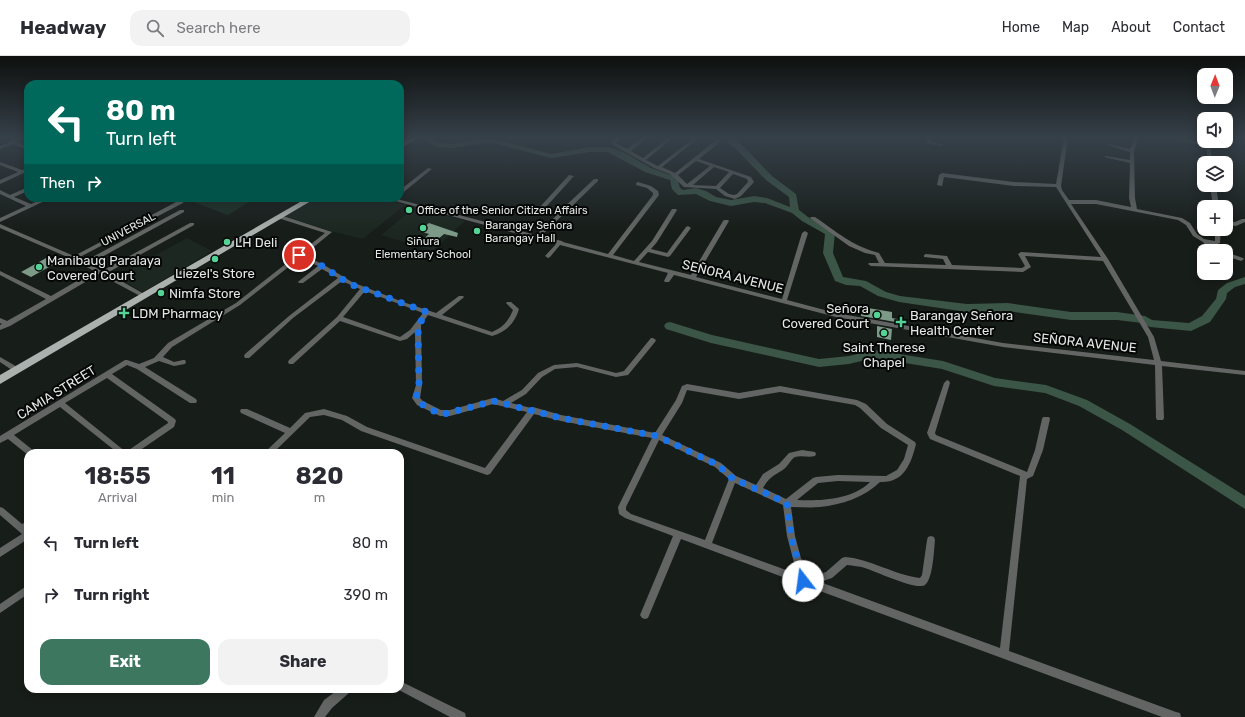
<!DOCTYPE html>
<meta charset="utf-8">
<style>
body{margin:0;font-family:Rubik,sans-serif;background:#f2f2f3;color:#2b2b33;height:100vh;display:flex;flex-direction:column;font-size:15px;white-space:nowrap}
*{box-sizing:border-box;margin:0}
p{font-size:13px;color:#7c7c81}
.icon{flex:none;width:22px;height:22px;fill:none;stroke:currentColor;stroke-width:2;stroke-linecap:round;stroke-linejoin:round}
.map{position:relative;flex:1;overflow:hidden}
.details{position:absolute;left:24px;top:393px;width:380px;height:244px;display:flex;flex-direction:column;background:#fff;border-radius:12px;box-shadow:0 2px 10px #0003}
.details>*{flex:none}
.banner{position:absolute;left:24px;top:24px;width:380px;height:122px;border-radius:12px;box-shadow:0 2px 10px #0003;background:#00695c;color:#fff;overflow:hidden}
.needle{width:26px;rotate:1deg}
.controls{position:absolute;left:1197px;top:12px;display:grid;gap:8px}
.controls a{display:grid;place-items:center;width:36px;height:36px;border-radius:8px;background:#fff;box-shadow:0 2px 10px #0003;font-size:20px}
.pin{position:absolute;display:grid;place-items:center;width:34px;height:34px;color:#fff;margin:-17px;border:2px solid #fff;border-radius:50%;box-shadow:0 1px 4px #0007}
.me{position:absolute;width:44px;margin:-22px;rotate:345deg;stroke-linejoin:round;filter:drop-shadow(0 0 3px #0008)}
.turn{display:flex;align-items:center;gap:14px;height:84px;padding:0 16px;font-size:18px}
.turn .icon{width:52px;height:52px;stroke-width:2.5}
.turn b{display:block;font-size:28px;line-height:34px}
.then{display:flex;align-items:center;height:38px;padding:0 16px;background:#0003;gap:8px;font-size:15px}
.eta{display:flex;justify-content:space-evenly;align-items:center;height:68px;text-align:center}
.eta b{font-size:24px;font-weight:700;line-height:28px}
.action{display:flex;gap:8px;margin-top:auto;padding:8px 16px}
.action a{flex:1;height:46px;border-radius:12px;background:#3d7760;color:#fff;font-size:16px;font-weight:700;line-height:46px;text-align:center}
.action a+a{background:#f2f2f3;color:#2b2b33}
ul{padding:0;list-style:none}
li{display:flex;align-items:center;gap:12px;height:52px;padding:0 16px}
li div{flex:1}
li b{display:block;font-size:15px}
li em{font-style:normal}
header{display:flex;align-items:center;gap:24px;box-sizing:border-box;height:56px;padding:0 20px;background:#fff;border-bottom:1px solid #e1e1e2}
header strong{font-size:19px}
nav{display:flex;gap:22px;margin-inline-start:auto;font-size:14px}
.search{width:280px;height:36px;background:#f2f2f3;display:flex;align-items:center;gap:10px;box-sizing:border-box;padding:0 14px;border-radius:12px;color:#7c7c81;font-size:15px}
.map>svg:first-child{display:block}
.built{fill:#1c2721}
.green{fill:#1d2f25}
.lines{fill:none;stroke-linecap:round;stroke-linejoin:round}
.river{fill:#3b5546;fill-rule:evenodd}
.building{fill:#7d9a89}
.street{fill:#626564;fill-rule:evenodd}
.primary{fill:#abb1ae;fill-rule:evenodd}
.route{stroke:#1a73e8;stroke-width:7;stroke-dasharray:0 12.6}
.poi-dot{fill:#53d396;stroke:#050706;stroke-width:1.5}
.labels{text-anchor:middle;stroke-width:4;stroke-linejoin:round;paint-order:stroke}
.far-poi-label{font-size:11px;fill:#e3e7e5;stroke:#050706;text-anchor:start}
.far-street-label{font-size:11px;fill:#e3e7e5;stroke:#050706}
.poi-label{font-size:13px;fill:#e3e7e5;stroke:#050706;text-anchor:start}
.street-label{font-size:13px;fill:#e3e7e5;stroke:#050706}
</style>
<header>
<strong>Headway</strong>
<div class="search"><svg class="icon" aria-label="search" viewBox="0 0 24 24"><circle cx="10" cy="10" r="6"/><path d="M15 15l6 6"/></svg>Search here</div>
<nav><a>Home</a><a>Map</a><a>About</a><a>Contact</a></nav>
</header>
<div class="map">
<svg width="1245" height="661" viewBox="0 0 1245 661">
<rect width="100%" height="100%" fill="#171d19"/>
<path class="built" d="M316,142H381L405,149L363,183L330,175L284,160Z
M415,151L465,165L433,195L381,179Z
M187,182L212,195L143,236L116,221Z"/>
<path class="green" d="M183,142H256L228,159Z"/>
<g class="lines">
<path class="river" d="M419,81H430L440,87L452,88L490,82L551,98L590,91H609L623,96L651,112L677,121L680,132L683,134L696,132L706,135L716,141L731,144L754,140L767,142L790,151L789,141L766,124L739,96L722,81H731L745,92L772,120L796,138L799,154L808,161L833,175L835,177L833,197L843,221L866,225L886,236L900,240L967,248L1008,247L1071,256H1117L1145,260L1152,264L1189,267L1202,260L1216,243L1218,234L1227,227L1245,221V228L1235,231L1227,237L1226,243L1210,266L1191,275L1150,271L1142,267L1117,264H1071L1008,255L967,256L899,246L878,240L860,230L846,229L835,225L823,197L825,178L802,165L792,157L765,147L754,146L731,150L710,145L696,138L678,139L672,133L670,124L645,116L608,96H590L551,102L490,86L452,92L438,91Z
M670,266L712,279L819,303L849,300L874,294L943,305L995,322L1046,329L1087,344L1130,368L1245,440V453L1122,374L1079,350L1045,337L994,330L942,313L874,302L849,308L819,311L711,287L666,273L664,270L666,267Z"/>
</g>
<path class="building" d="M429,167L458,177L457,181L444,178L429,191L418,188L429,178L419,175Z
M48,201L58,206L31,221L21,216Z
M862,251L892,256V262L907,265V268L861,260Z
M877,270L892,273L891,284L877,281Z"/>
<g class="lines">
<path class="street" d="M21,81H28L17,86L28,91V94L13,88L0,93V90Z
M617,81H622L616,87L627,93L643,81H648L631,95L643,102L669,81H674L646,104L658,110L695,81H700L662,111L675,117L715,85L712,81H717L720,85V86L699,103L751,121L754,126L741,140L735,143L725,140L716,133L684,131L670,118L654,112L611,88V86ZM696,105L710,110L687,128L678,119ZM714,111L729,116L716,130L693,129ZM733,118L747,123L748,126L737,138L734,139L729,138L720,132Z
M927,81H931V85L943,89L941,90L927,87L926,84Z
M1064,81H1068L1061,130L1062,134L1069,144H1096L1131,151L1129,142L1130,107L1104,101L1106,100L1130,104V96L1107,89L1109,88L1130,93L1135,81H1139L1134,95L1135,142L1137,153L1182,162L1190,167L1197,178L1204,183L1215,185V173H1221L1220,187L1215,189L1210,188L1214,193L1219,195H1210L1203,186L1193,180L1186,169L1178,164L1096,148H1071L1108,203L1154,281L1161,305L1245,315V319L1162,310L1164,362L1163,364H1157L1156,362L1155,309L1003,291L836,261L674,219L669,226H665L664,225L668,217L560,189L550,201L548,202L545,200L556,188L384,142H393L536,179L556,160L541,156L539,152L569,119L574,120L545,152V154L558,157L594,123H598V125L541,180L562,185L563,186L608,198L653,139V137L647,132L636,129V127L638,126L651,130L658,135L659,139L613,199L634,205L652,185L672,153H676L677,154L657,186L651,193L667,197L686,171L688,170L691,172L670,200L668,201L648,196L639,206L691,219L723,165L724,164H728L729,165L696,221L782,243L802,177L805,175L808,177L787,244L836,257L1003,287L1154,304L1148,281L1103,205L1025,200L1031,211L1023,216L871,210L868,208L869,207H879L875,199L865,197L849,190L810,162L811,161H815C837,176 852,190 879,197L885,207L946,209L943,203L924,201V199L926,198L947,200L952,209L1022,212L1025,210L1018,198L1021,196L1101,201L1056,131L1014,130L944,121L942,130L937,129L939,119L942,117L1014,126L1056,128Z
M1177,82L1206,87V85H1210L1212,107H1208L1206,90L1177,84Z
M0,106L22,114L28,112V115L0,128V124L18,116L0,109Z
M428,112L432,113L400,139V134Z
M1210,129H1216L1219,151H1213Z
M28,131V135L14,141L31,148L44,142H51L0,166V162L26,150L0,138V134L10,139Z
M178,142H184L183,147L78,202L85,205L180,154H184V156L89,208L102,215L190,167H194V169L107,217L146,239L147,240L146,241H142L99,218L10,270L0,274V269L2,268L0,267V262L7,265L46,243L0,219V215L51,240L94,215L72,203L0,172V168L74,200L178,145Z
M280,159L332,176L304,199L324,209L352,226L403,246L436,257L459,240H463L464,241L463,242L442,259L492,276C503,272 509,264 513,254L506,247L507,246H511L519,253C515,267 506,276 492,280L428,259L421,269L422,329L420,342L423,345L441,354H450L493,342L503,345L522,334L538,317L554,309L577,307L616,317L624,315L651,282H653L656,284L655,286L628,319L616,321L577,311L555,313L542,321L526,338L511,347L531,352L533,351L561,359L655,377L676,344L682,330L687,328L739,337L780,330L857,344L866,348L887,368L915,386L916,388C911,408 904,427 880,426C865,441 841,449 820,451C811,452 801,451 791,451L795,480L806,521L809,522L826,516L842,502L845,501C871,503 894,519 920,522L922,519L927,484L928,481L931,480L934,481L935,484C934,494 933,523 925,529C917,535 875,515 865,512C859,510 853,510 847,509L832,522L820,526L1000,592L1020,420L930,383L927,377L944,327L947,324L949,325L950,327L935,377L936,379L1027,416L1035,394L1042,363L1043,361H1049L1050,363L1043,394L1033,420L1027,423L1009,595L1176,656L1180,657L1181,661H1162L809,531H808L804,529L681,483L648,562L645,563L642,562L640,559L673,480L625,462L619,458L618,451L652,382L561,365L534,358L490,418L487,419L361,375L342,364L324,359L310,361L273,397H264L285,377L241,357L240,355L241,353H247L290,372L305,357L324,353L347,360L367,371L485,412L527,356L493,348L450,360H440L417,349L412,342L416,329L415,276L407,283L400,285L340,265L293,308H289L288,306L289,304L337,261L360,233L342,225L293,262L249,302H245L244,300L245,298L289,260L338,222L322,213L303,227H299L298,226L299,225L318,210L300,202L240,249L172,291L163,301L174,306L183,304H185L186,306L185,308L174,310L159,305L145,311L196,343L197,345L196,347H190L137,313L127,309L112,318L175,363L176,365L174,371L136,397H118L60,351L14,379L34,395L35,397H28V399L8,383L0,387V380L125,304H127L139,308L154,302L168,287L236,247L325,177L278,162V160ZM365,235L423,257L410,274L400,281L343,261ZM107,322L168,366V367L126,396L65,347ZM687,334L739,343L780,336L855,349L860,352L881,372L908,389L904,403L897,414L886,420L838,419L816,421L813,422L786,443L763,432C771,419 773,421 784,413C788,410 791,403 795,401C802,399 808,402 815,400L816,398L815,396L802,394L789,397L779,408L763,418L756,429L736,420L721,407L662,379L682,347ZM659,384L715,411L729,423L705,484L631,458L626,454V451ZM838,425L870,426C852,444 820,445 797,444L818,427ZM735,427L783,449L787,480L797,518L712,487Z
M1242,163H1245V166L1236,170L1226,169V165L1235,166Z
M1226,196L1243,202L1244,203L1241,205L1226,200Z
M0,301L19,312L20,314L19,316H15L0,306Z
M0,451L3,452L22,468L28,465V483L0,501V492L22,478L0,459Z
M28,529V538L0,557V548Z
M400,625L465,657L466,661H450L397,633H400Z
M339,633H352L350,636L332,652L325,661H314L324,644Z"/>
<path class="primary" d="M411,81H420L400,92V87Z
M307,142H316L0,328V319Z"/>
</g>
<linearGradient id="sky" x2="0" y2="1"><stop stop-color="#0d100e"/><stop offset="0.47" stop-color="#364049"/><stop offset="1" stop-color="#364049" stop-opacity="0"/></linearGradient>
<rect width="1245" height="174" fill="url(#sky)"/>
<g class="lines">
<path class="route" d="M299,199L322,210L350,228L427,256L418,270L419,329L416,342C422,350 435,357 444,358L494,345L561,362L657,380L718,409L732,422L787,447L791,480L803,525"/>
</g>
<g class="poi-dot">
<circle cx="409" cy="154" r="4"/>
<circle cx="423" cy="172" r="4"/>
<circle cx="477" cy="175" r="4"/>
<circle cx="227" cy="186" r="4"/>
<circle cx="215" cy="203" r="4"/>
<circle cx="39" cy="211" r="4"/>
<circle cx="161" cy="237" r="4"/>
<path d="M122 251h4v4h4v4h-4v4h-4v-4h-4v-4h4z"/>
<circle cx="877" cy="259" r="4"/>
<path d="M899 260h4v4h4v4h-4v4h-4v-4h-4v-4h4z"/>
<circle cx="884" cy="277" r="4"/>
</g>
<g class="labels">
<g class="far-poi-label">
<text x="417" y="158">Office of the Senior Citizen Affairs</text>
<text x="485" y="173">Barangay Señora<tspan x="485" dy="13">Barangay Hall</tspan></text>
<text x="423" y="189" text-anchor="middle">Siñura<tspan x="423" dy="13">Elementary School</tspan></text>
</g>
<g class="far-street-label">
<text transform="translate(128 173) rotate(-28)" y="4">UNIVERSAL</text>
</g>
<g class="poi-label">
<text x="235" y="191">LH Deli</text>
<text x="47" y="209">Manibaug Paralaya<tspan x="47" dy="15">Covered Court</tspan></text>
<text x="215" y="222" text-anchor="middle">Liezel's Store</text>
<text x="169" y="242">Nimfa Store</text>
<text x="869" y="257" text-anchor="end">Señora<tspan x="869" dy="15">Covered Court</tspan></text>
<text x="132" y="262">LDM Pharmacy</text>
<text x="910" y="264">Barangay Señora<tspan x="910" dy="15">Health Center</tspan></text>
<text x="884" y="296" text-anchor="middle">Saint Therese<tspan x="884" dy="15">Chapel</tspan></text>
</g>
<g class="street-label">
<text transform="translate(733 220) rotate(14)" y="5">SEÑORA AVENUE</text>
<text transform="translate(1085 286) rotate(6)" y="5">SEÑORA AVENUE</text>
<text transform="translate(56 336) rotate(-32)" y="5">CAMIA STREET</text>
</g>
</g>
</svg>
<div class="controls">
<a><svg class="needle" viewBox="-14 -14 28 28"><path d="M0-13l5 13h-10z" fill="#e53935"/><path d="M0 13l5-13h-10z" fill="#7c7c81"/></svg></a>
<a><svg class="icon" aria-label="sound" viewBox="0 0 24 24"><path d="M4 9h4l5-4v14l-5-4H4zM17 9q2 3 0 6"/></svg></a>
<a><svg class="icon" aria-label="layers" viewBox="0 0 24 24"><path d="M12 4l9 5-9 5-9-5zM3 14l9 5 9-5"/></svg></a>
<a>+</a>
<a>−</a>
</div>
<div class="pin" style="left:299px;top:199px;background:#d93025"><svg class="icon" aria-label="arrive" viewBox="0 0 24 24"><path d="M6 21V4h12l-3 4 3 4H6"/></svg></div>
<svg class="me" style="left:803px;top:525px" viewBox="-20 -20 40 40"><circle r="19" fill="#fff"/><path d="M0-13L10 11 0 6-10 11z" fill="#1a73e8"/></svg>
<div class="banner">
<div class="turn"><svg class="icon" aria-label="left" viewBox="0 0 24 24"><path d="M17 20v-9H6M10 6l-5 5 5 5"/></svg><div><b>80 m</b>Turn left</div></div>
<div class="then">Then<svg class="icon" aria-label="right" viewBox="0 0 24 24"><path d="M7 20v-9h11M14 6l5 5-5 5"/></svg></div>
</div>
<section class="details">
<div class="eta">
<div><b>18:55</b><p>Arrival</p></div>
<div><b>11</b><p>min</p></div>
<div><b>820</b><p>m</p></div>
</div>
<ul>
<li><svg class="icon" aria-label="left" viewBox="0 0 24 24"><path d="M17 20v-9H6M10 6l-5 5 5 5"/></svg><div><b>Turn left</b></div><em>80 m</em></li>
<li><svg class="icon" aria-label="right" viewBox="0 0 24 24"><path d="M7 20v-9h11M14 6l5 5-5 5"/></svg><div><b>Turn right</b></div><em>390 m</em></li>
</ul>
<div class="action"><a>Exit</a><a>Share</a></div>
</section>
</div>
